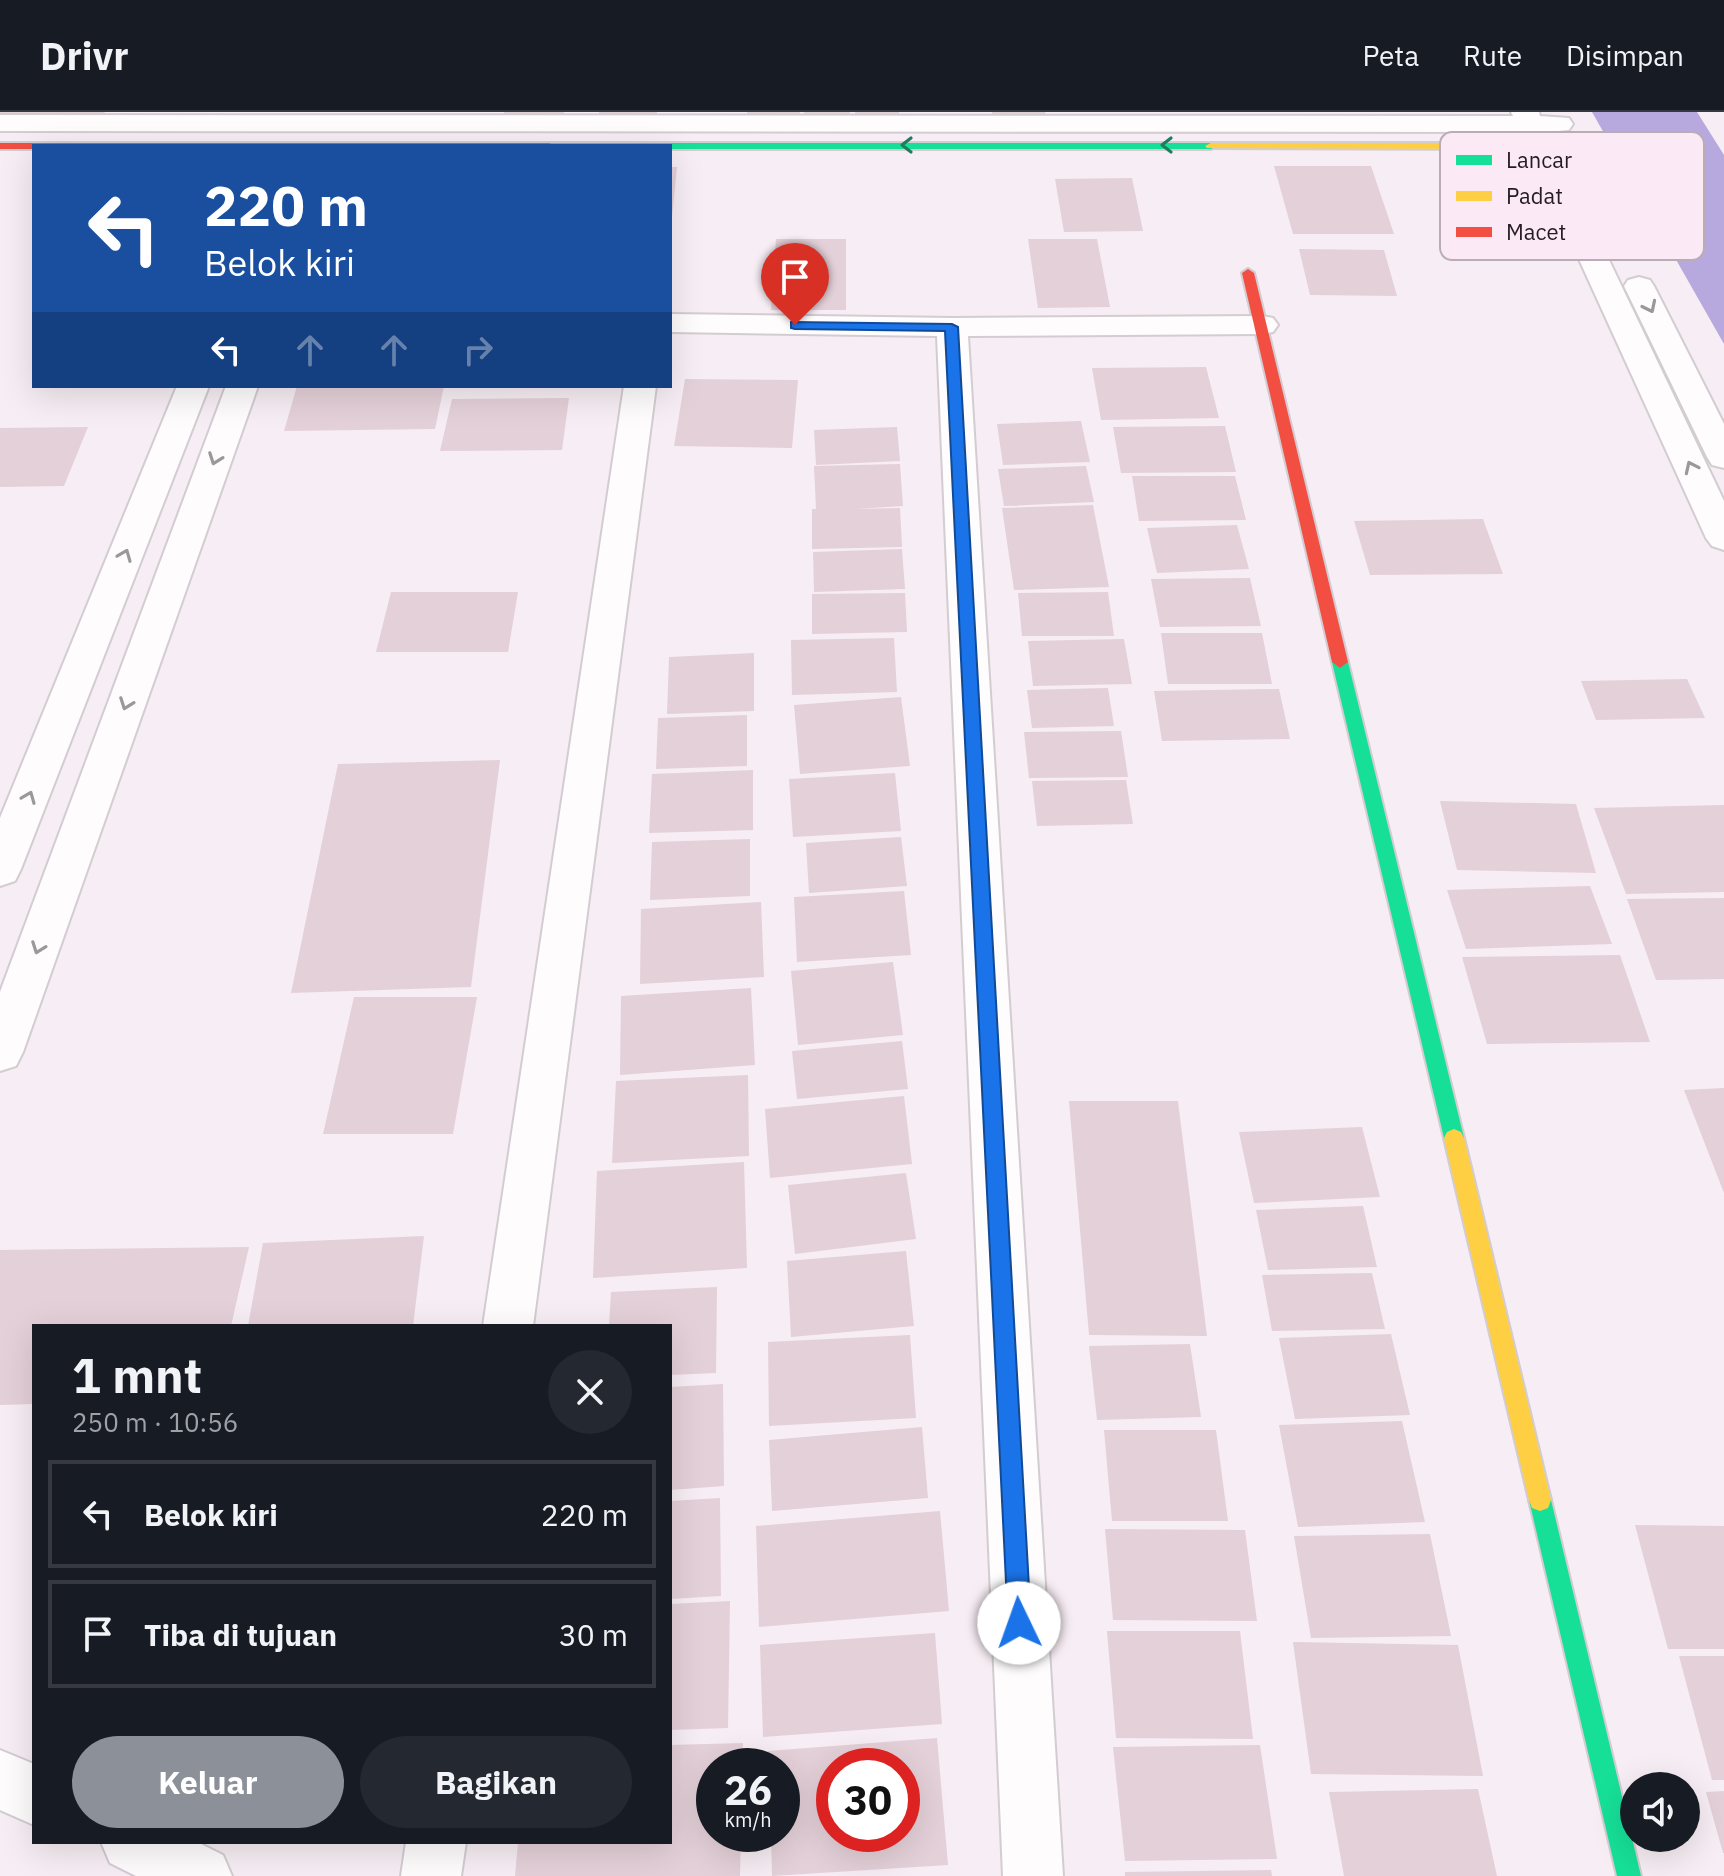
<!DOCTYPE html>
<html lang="id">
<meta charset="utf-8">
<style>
body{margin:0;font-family:"IBM Plex Sans",sans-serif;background:#242831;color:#f1f3f6;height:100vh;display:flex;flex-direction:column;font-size:30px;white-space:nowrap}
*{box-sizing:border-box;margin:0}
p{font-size:26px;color:#9ea1a6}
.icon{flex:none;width:44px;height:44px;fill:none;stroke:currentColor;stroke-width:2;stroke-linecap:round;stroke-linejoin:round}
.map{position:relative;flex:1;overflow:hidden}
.panel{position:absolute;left:32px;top:1212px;width:640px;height:520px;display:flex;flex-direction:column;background:#171b24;border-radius:0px;box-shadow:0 8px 32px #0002}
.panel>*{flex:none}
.banner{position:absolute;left:32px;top:32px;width:640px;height:244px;border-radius:0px;box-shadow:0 8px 32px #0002;background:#1a4fa0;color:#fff;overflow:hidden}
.tools{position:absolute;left:1620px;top:1660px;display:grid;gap:16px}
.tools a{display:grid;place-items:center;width:80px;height:80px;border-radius:50%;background:#171b24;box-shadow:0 8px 32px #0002;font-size:40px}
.speed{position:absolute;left:696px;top:1636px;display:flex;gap:16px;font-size:40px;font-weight:700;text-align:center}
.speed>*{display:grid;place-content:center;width:104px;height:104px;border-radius:50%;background:#171b24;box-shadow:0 8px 32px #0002;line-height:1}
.speed small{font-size:20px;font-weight:400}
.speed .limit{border:12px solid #d22;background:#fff;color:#111}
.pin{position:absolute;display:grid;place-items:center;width:68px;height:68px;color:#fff;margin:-82px -34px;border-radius:50% 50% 50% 0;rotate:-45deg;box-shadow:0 0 8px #0007}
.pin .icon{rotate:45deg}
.me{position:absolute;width:88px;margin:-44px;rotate:357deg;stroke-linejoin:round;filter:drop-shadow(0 0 6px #0008)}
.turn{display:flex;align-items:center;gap:28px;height:168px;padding:0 40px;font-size:36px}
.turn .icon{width:104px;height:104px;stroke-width:2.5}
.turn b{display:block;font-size:56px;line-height:68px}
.lanes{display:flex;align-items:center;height:76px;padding:0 40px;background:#0003;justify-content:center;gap:40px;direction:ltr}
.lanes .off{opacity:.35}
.round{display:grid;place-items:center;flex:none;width:84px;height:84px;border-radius:42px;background:#242831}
.head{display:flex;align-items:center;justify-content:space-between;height:136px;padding:0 40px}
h1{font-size:48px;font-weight:700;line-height:60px}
.button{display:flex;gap:16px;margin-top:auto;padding:16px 40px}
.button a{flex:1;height:92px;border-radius:48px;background:#8c9099;color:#fff;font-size:32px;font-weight:700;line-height:92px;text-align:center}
.button a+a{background:#242831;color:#f1f3f6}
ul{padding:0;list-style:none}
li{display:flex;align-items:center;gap:24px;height:108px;margin:0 16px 12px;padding:0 24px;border:4px solid #363941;border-radius:0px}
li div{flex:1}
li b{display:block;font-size:30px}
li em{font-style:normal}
header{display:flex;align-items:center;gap:48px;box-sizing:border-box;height:112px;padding:0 40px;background:#171b24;border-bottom:2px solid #363941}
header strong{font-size:38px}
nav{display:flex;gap:44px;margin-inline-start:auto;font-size:28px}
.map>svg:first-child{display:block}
.water{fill:#b7a9dd}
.building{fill:#e4d0d8;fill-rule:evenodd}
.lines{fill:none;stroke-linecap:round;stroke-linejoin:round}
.street-casing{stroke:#d3ccd1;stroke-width:4}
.fast-casing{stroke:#d3ccd1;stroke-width:4}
.slow-casing{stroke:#d3ccd1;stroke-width:4}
.jam-casing{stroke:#d3ccd1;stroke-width:4}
.street{fill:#fefcfd;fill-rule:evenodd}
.fast{fill:#16e098;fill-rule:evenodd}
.slow{fill:#ffcf43;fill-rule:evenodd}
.jam{fill:#f24e42;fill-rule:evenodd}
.oneway{stroke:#1c7e5c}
.oneway2{stroke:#9b989a}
.route{fill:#1a73e8;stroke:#114b97;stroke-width:2}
.key{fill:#fbe9f5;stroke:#baacb5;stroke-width:2}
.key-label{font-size:22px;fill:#231d21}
</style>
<header>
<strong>Drivr</strong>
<nav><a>Peta</a><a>Rute</a><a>Disimpan</a></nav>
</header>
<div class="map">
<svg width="1724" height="1764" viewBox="0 0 1724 1764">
<rect width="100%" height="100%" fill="#f7edf4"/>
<path class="water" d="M1592,0H1697L1724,43V232Z"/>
<path class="building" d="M0,0H105L102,5L0,6Z
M504,0H564L562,11L501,12Z
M599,0H657L655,11L598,12Z
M747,0H800V11H747Z
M804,0H850V12H804Z
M855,0H899L900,11L855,12Z
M992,0H1045L1048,11L994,12Z
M1274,54H1371L1394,122H1293Z
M670,55H677L672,105H670Z
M1132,66L1143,119L1064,120L1055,67Z
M776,127H846V198H771Z
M1028,127H1097L1110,195L1038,196Z
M1299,137L1384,138L1397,184L1310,183Z
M1206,255L1219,306L1101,308L1092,256Z
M685,267L798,268L792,336L674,334Z
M297,274H444L435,317L284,319Z
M569,286L562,338L440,339L452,287Z
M1081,309L1090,350L1003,353L997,312Z
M1225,314L1236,360L1121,361L1113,315Z
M88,315L64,374L0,375V316Z
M897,315L900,349L816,353L814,318Z
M900,352L903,394L856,397L900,396L902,435L812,437V397H816L814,354Z
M1086,354L1094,390L1004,394L998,357Z
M1132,364H1235L1246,408L1139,409Z
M1093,393L1109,475L1014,478L1002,396Z
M1483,407L1503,462L1370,463L1354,409Z
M1237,413L1249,457L1157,461L1147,416Z
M902,437L905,477L814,480L813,440Z
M1250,466L1261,514L1160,515L1151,467Z
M391,480H518L508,540H376Z
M1108,480L1114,524H1022L1018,481Z
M905,481L907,520L812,522V482Z
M1161,521H1262L1272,572H1168Z
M894,526L897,580L792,583L791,528Z
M1124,527L1132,572L1033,574L1028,529Z
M754,541V599L667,602L669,545Z
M1687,567L1705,606L1596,608L1581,569Z
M1108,576L1114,614L1032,616L1027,578Z
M1279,577L1290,627L1162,629L1154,579Z
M901,585L910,654L800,662L794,593Z
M747,603V654L656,657L658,606Z
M1121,619L1128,665L1029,666L1024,620Z
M500,648L471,875L291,881L338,652Z
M753,658V718L649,721L652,662Z
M895,661L901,719L793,725L789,667Z
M1126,668L1133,712L1037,714L1032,669Z
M1440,689L1576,692L1596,761L1457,758Z
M1724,693V780L1626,782L1594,696Z
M901,725L907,774L809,781L806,731Z
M750,727V784L650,788L652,730Z
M1590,774L1612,832L1466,837L1447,778Z
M904,779L911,843L797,850L794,785Z
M1724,786V867L1656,868L1627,787Z
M761,790L764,865L640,872L641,797Z
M1620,843L1650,930L1487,932L1462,845Z
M893,850L903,923L798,933L791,859Z
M751,876L755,953L620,963L621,884Z
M354,885H477L453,1022H323Z
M902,929L908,977L797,987L792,939Z
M748,963L749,1044L612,1051L616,969Z
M1724,976V1081L1684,978Z
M904,984L912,1052L770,1066L765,997Z
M1069,989H1178L1207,1224L1089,1223Z
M1362,1015L1380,1085L1254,1091L1239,1020Z
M744,1050L747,1156L593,1166L597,1059Z
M906,1061L916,1127L795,1142L788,1073Z
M1363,1094L1377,1155L1268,1158L1256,1098Z
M424,1124L413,1214H248L263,1131Z
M249,1135L231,1214H34V1292L0,1293V1138Z
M906,1139L914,1214L791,1225L787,1149Z
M1372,1161L1385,1217L1272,1219L1262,1163Z
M717,1175L716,1261L670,1263V1214H609L611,1180Z
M1391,1222L1410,1303L1295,1307L1279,1226Z
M910,1223L916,1306L769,1314L768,1230Z
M1190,1232L1201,1305L1097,1308L1089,1234Z
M723,1272L724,1374L670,1378V1275Z
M1402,1309L1425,1410L1298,1415L1279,1313Z
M922,1315L928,1386L772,1399L769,1328Z
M1104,1318H1216L1228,1409H1112Z
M720,1386L721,1484L670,1487V1389Z
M940,1399L949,1499L759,1515L756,1414Z
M1635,1413L1724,1414V1537H1668Z
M1105,1417L1245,1418L1257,1509L1113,1508Z
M1430,1422L1451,1524L1311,1526L1294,1424Z
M730,1489L728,1616L670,1618V1492Z
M1107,1519H1240L1253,1627L1116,1626Z
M935,1521L942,1612L763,1625L760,1533Z
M1293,1530L1458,1533L1483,1664L1311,1662Z
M1679,1544H1724V1668H1712Z
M937,1626L948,1753L772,1764L771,1722H782V1654H769L768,1639ZM834,1654H902V1722H834Z
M743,1631L742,1654H714V1722H741L740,1764H515L518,1730H670V1633Z
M1260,1633L1277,1747L1125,1749L1113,1635Z
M1478,1677L1497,1764H1344L1329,1680Z
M1724,1679V1741H1723L1706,1680Z
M1271,1758L1272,1764H1125V1760Z"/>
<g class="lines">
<g class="street-casing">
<path id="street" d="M1511,0H1539L1540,4L1569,6L1573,12L1569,18L1548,20L1724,389V438L1712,434L1706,426L1521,20L0,19V3L1513,4Z
M1639,165L1650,168L1654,174L1724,312V356L1712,353L1707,345L1624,174L1628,168Z
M670,202L952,206L1262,204L1273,206L1278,213L1273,220L1262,222L968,224L1063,1764H1003L937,224L670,220Z
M177,274H209L21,757L15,769L0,774V706Z
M226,274H258L23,940L16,954L0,959V880Z
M624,274H656L533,1214H483Z
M0,1638L34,1652V1713L0,1698Z
M101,1730H197L223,1743L232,1764H136L110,1751Z
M406,1730H466L461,1764H401Z"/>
</g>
<g class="fast-casing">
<path id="fast" d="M549,31H1211L1217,34L1211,37H670V34H543Z
M1340,544L1348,550L1464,1026L1461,1032L1454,1035L1447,1032L1444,1026L1332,550Z
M1540,1377L1548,1380L1551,1388L1641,1764H1617L1529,1388L1532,1380Z"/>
</g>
<g class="slow-casing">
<path id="slow" d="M1211,31H1570L1576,34L1570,37L1207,36L1205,34Z
M1454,1017L1461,1020L1464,1026L1551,1388L1548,1396L1540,1399L1532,1396L1529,1388L1444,1026L1447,1020Z"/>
</g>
<g class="jam-casing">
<path id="jam" d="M0,31H549L555,34H34V37H0Z
M1248,157L1254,161L1348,550L1340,556L1332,550L1242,161Z"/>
</g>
<use href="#street" class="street"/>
<use href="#fast" class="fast"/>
<use href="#slow" class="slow"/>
<use href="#jam" class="jam"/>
</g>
<defs><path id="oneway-chevron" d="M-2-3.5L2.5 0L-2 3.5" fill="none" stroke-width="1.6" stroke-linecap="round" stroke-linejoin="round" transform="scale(2)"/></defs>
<g class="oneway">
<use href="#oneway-chevron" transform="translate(907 33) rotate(180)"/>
<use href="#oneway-chevron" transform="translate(1167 33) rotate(180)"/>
</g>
<g class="oneway2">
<use href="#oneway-chevron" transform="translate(1650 195) rotate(64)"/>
<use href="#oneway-chevron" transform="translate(215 347) rotate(110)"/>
<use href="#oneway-chevron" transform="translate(1691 355) rotate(-115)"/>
<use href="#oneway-chevron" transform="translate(125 443) rotate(-68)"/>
<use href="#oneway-chevron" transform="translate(126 592) rotate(110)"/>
<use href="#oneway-chevron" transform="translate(29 685) rotate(-68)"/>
<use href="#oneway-chevron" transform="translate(38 836) rotate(110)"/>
</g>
<path class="route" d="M791,210L952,212L958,215L1031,1511L1028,1519L1019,1523L1011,1519L1008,1511L945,219L795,217L791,216Z"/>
<rect x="1440" y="20" width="264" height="128" rx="12" class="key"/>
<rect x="1456" y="43" width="36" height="10" fill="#16e098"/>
<rect x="1456" y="79" width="36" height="10" fill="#ffcf43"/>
<rect x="1456" y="115" width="36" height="10" fill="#f24e42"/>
<g class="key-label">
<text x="1506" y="56">Lancar</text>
<text x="1506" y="92">Padat</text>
<text x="1506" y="128">Macet</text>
</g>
</svg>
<div class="tools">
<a><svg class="icon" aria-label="sound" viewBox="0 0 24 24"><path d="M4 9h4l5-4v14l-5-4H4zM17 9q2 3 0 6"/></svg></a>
</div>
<div class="speed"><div>26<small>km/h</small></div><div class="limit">30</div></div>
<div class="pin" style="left:795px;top:213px;background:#d93025"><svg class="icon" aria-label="arrive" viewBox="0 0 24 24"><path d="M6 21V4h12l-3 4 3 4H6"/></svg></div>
<svg class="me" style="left:1019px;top:1511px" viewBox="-20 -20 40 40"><circle r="19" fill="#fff"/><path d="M0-13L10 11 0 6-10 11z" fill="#1a73e8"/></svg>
<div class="banner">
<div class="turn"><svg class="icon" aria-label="left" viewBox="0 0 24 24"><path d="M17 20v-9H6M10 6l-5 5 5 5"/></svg><div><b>220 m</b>Belok kiri</div></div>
<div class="lanes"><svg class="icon" aria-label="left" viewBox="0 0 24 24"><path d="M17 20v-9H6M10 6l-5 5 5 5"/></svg><svg class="icon off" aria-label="ahead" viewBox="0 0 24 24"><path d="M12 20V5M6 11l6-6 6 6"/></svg><svg class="icon off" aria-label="ahead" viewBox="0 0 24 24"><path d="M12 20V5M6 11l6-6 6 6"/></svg><svg class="icon off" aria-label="right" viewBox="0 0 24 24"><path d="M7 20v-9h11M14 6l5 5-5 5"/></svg></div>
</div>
<section class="panel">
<div class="head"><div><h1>1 mnt</h1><p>250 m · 10:56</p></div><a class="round"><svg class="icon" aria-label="close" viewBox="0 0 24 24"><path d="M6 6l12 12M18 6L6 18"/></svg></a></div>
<ul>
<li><svg class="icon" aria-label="left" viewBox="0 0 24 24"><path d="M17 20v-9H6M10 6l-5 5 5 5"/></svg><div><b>Belok kiri</b></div><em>220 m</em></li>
<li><svg class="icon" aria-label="arrive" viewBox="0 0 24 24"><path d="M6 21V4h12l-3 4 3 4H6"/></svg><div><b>Tiba di tujuan</b></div><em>30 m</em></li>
</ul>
<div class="button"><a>Keluar</a><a>Bagikan</a></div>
</section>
</div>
